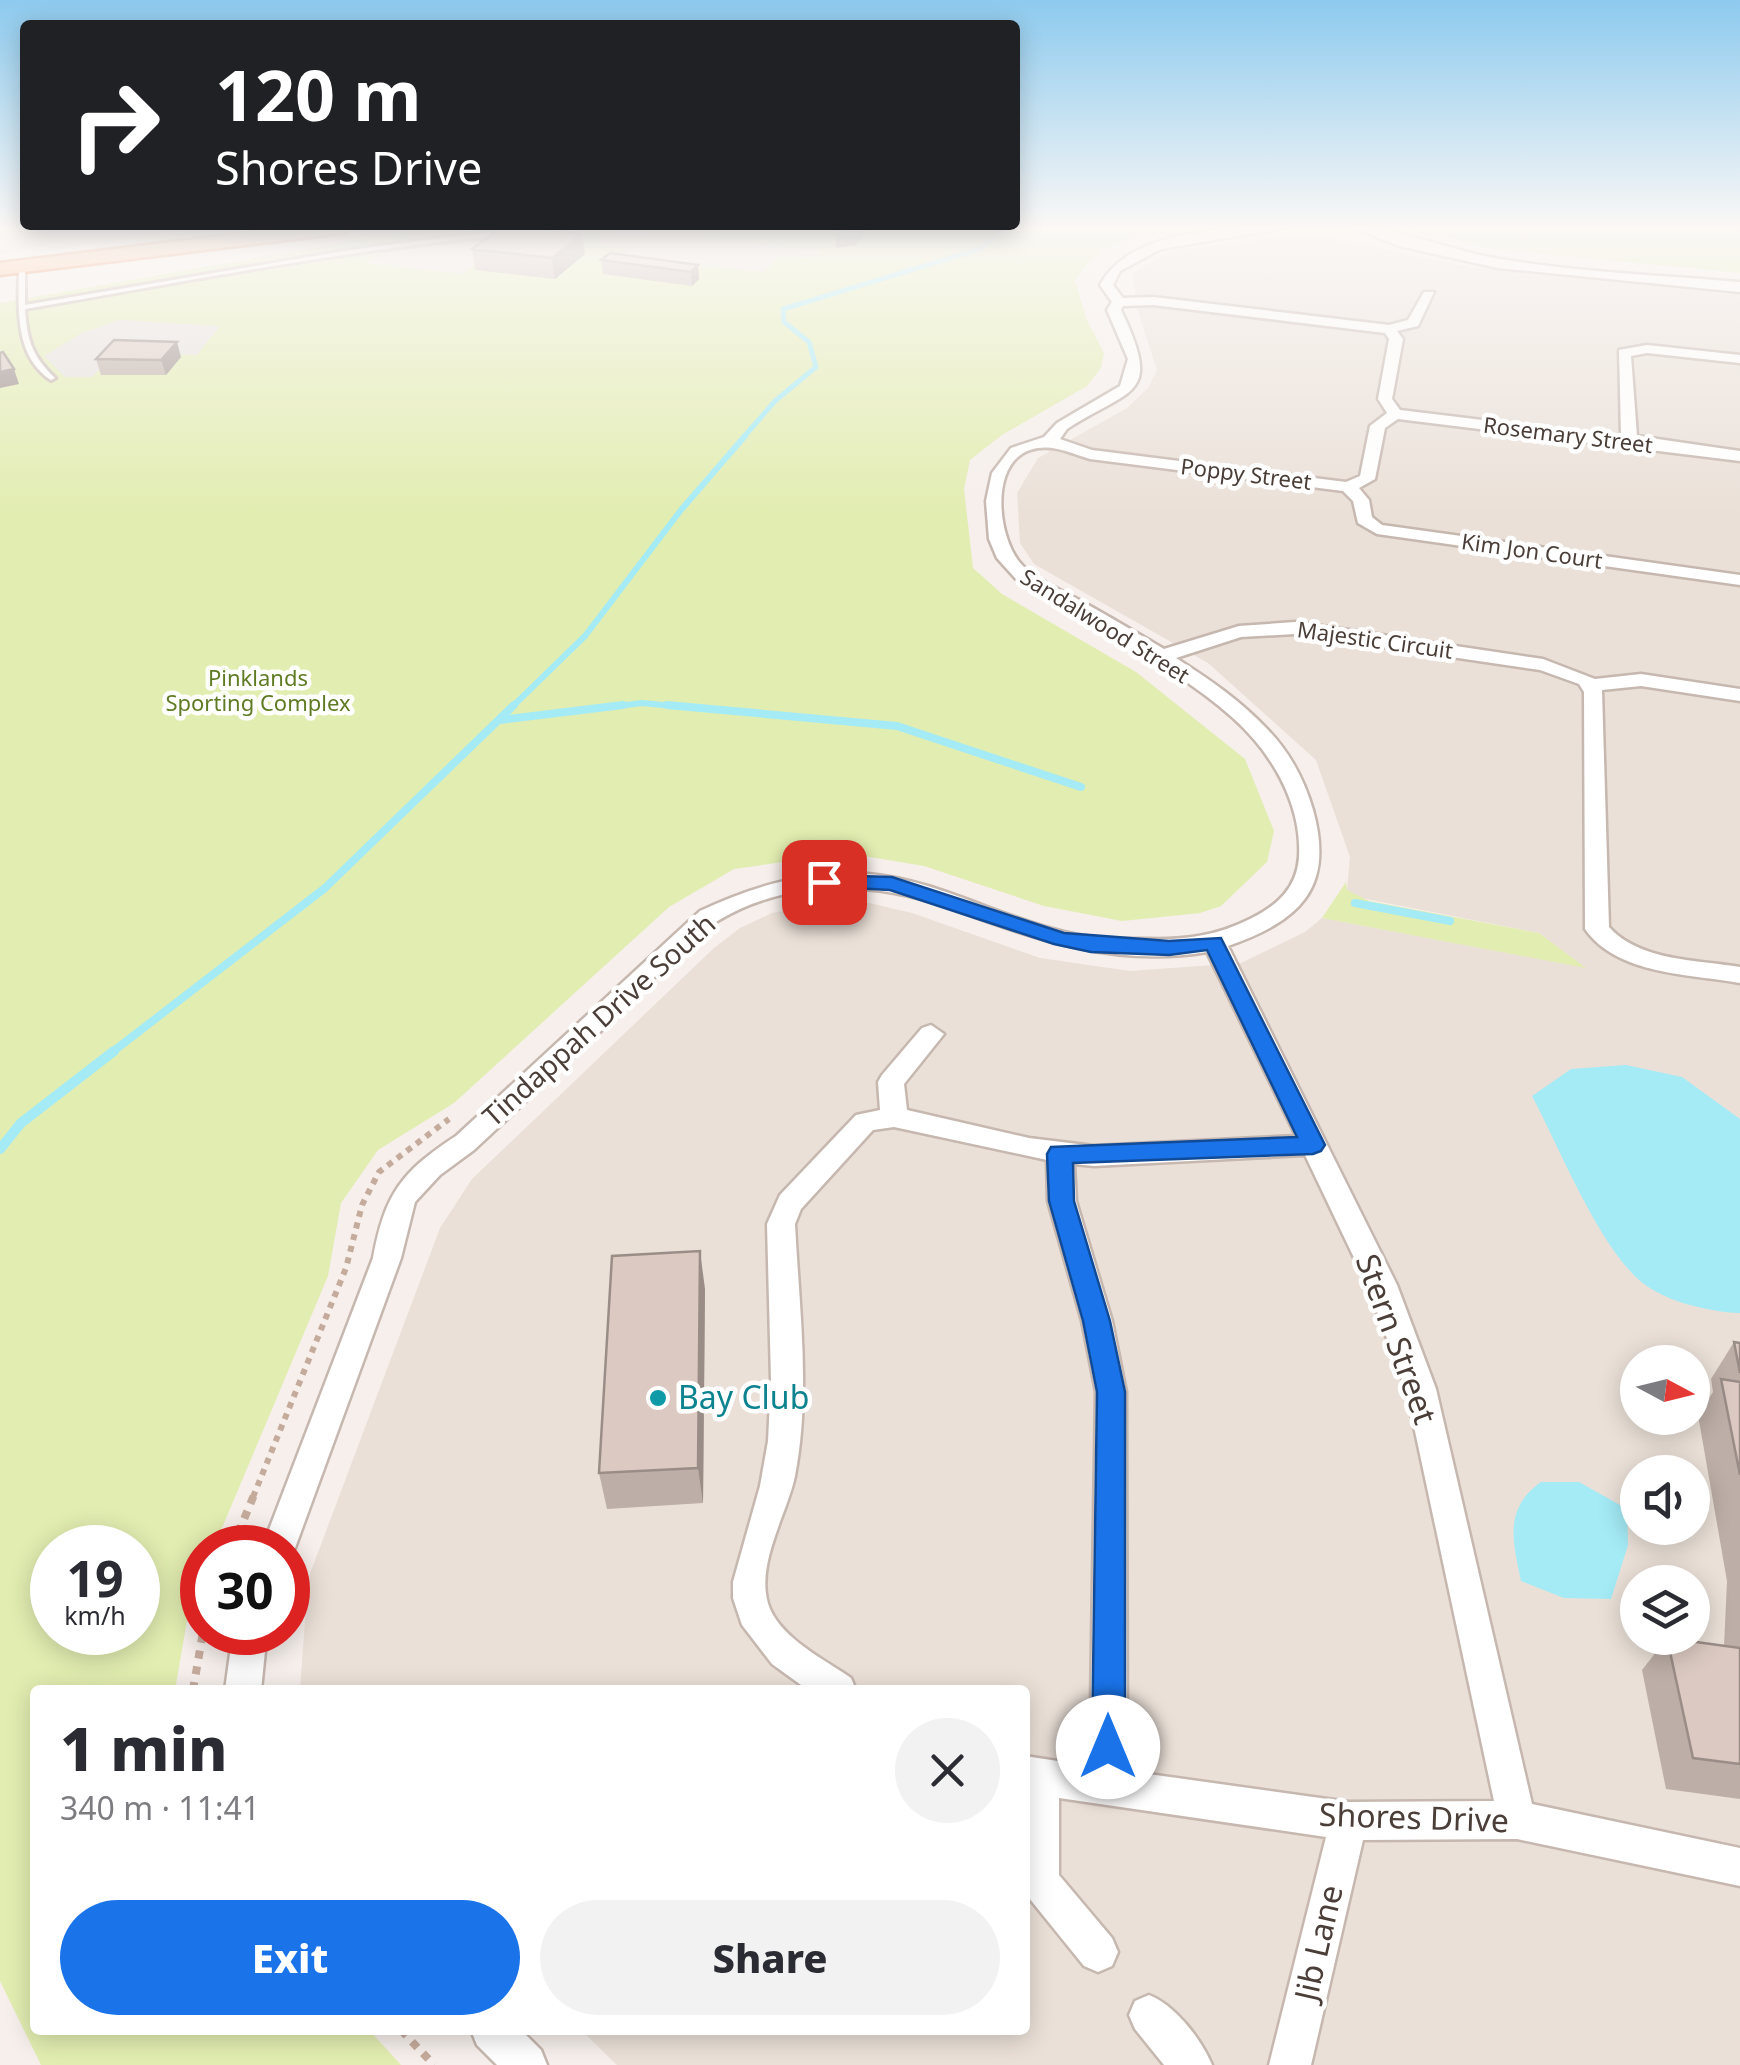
<!DOCTYPE html>
<meta charset="utf-8">
<style>
body{margin:0;font-family:"Noto Sans",sans-serif;background:#f2f2f3;color:#2b2b33;height:100vh;display:flex;flex-direction:column;font-size:38px;white-space:nowrap}
*{box-sizing:border-box;margin:0}
p{font-size:32px;color:#7c7c81}
.icon{flex:none;width:55px;height:55px;fill:none;stroke:currentColor;stroke-width:2;stroke-linecap:round;stroke-linejoin:round}
.map{position:relative;flex:1;overflow:hidden}
.details{position:absolute;left:30px;top:1685px;width:1000px;height:350px;display:flex;flex-direction:column;background:#fff;border-radius:10px;box-shadow:0 5px 25px #0003}
.details>*{flex:none}
.hud{position:absolute;left:20px;top:20px;width:1000px;height:210px;border-radius:10px;box-shadow:0 5px 25px #0003;background:#202124;color:#fff;overflow:hidden}
.needle{width:65px;rotate:97deg}
.fabs{position:absolute;left:1620px;top:1345px;display:grid;gap:20px}
.fabs a{display:grid;place-items:center;width:90px;height:90px;border-radius:50%;background:#fff;box-shadow:0 5px 25px #0003;font-size:50px}
.speed{position:absolute;left:30px;top:1525px;display:flex;gap:20px;font-size:50px;font-weight:700;text-align:center}
.speed>*{display:grid;place-content:center;width:130px;height:130px;border-radius:50%;background:#fff;box-shadow:0 5px 25px #0003;line-height:1}
.speed small{font-size:25px;font-weight:400}
.speed .limit{border:15px solid #d22;background:#fff;color:#111}
.pin{position:absolute;display:grid;place-items:center;width:85px;height:85px;color:#fff;margin:-42px;border-radius:20px;box-shadow:0 5px 15px #0006}
.me{position:absolute;width:110px;margin:-55px;rotate:0deg;stroke-linejoin:round;filter:drop-shadow(0 0 8px #0008)}
.turn{display:flex;align-items:center;gap:35px;height:210px;padding:0 30px;font-size:45px}
.turn .icon{width:130px;height:130px;stroke-width:2.5}
.turn b{display:block;font-size:70px;line-height:85px}
.round{display:grid;place-items:center;flex:none;width:105px;height:105px;border-radius:52px;background:#f2f2f3}
.overview{display:flex;align-items:center;justify-content:space-between;height:170px;padding:0 30px}
h1{font-size:60px;font-weight:800;line-height:75px}
.primary-button{display:flex;gap:20px;margin-top:auto;padding:20px 30px}
.primary-button a{flex:1;height:115px;border-radius:60px;background:#1a73e8;color:#fff;font-size:40px;font-weight:800;line-height:115px;text-align:center}
.primary-button a+a{background:#f2f2f3;color:#2b2b33}
.map>svg:first-child{display:block}
.residential{fill:#eae0d8;fill-rule:evenodd}
.industrial{fill:#e6dfdc}
.green{fill:#e2edb1;fill-rule:evenodd}
.parking{fill:#e5e1df}
.water{fill:#a4ebf6}
.lines{fill:none;stroke-linecap:round;stroke-linejoin:round}
.stream-far3{stroke:#a4ebf6;stroke-width:5}
.stream-far2{stroke:#a4ebf6;stroke-width:6}
.stream-far1{stroke:#a4ebf6;stroke-width:8}
.stream{stroke:#a4ebf6;stroke-width:10}
.service-casing{stroke:#c6b7af;stroke-width:6}
.minor-casing{stroke:#c6b7af;stroke-width:5}
.tertiary-casing{stroke:#c6b7af;stroke-width:5}
.trunk-casing{stroke:#e87332;stroke-width:5}
.path-far1{stroke:#c5ab9c;stroke-width:6;stroke-dasharray:6 6;stroke-linecap:butt}
.path{stroke:#c5ab9c;stroke-width:8;stroke-dasharray:8 8;stroke-linecap:butt}
.service{fill:#fff;fill-rule:evenodd}
.minor{fill:#fff;fill-rule:evenodd}
.tertiary{fill:#fff;fill-rule:evenodd}
.trunk{fill:#ffb684;fill-rule:evenodd}
.wall{fill:#bdaea7}
.shaded-wall{fill:#9a8d88}
.building{fill:#dccac2;stroke:#9a8d88;stroke-width:2.5}
.route{fill:#1a73e8;stroke:#114b97;stroke-width:2.5}
.culture-dot{fill:#0f9aa8;stroke:#fff;stroke-width:4}
.labels{text-anchor:middle;stroke-width:9;stroke-linejoin:round;paint-order:stroke}
.far-street-label{font-size:22px;fill:#4b3e38;stroke:#fff}
.far-park-label{font-size:22px;fill:#5f7c24;stroke:#fff}
.street-label{font-size:28px;fill:#4b3e38;stroke:#fff}
.near-street-label{font-size:32px;fill:#4b3e38;stroke:#fff}
.near-culture-label{font-size:32px;fill:#0d838f;stroke:#fff;text-anchor:start}
</style>
<div class="map">
<svg width="1740" height="2065" viewBox="0 0 1740 2065">
<rect width="100%" height="100%" fill="#f6efeb"/>
<path class="residential" d="M33,227H197L50,251Z
M1317,235L1469,267L1740,295V2065H617L581,2030H1025V1690H300L308,1579L440,1228L472,1179L714,948L740,928L772,913L821,903H869L912,913L1040,958L1130,971L1241,963L1305,932L1322,918L1583,967L1539,933L1356,897L1347,890L1350,857L1316,760L1208,663L1034,564L1020,543L1017,493L1038,458L1127,408L1148,388L1157,370L1137,309L1133,273L1171,251L1279,236ZM1638,1362H1692V1418H1638ZM1638,1472H1692V1528H1638ZM1638,1582H1692V1638H1638Z"/>
<path class="industrial" d="M0,227H33L48,246L0,254Z"/>
<path class="green" d="M432,227H1214C1162,233 1106,232 1075,280L1086,318L1104,353L1101,368L1087,386L1002,435L970,460L964,489L973,568L1002,594L1136,672L1245,759L1274,831L1267,862L1221,906L1200,913L1122,921L1044,906L924,866L846,853L734,869L669,907L454,1103L378,1150L341,1203L328,1276L214,1547L202,1548V1576L189,1609L175,1690H35V2030H369L401,2065H41L0,1981V303ZM52,1548H138V1632H52Z
M1407,227H1740V273L1491,249Z
M1346,882L1347,890L1369,901L1539,933L1586,968L1322,918Z"/>
<path class="parking" d="M479,227H538L523,231L481,266L473,265L462,274L368,263L381,254L471,238L483,231Z
M616,229L820,250L812,259L780,255L764,272L621,256L629,248L597,244Z
M120,320L220,326L197,355L116,354L92,377H65L44,356L82,333Z"/>
<path class="water" d="M1626,1065L1682,1077L1740,1119V1313C1708,1312 1662,1301 1638,1279C1596,1240 1560,1149 1532,1096L1571,1069Z
M1541,1482H1579L1627,1509L1628,1545L1611,1599L1564,1598L1521,1581C1513,1542 1503,1509 1541,1482Z"/>
<g class="lines">
<path class="stream-far3" d="M743,438L775,401L816,367L809,342L784,322L783,309L980,249L999,233L998,227"/>
<path class="stream-far2" d="M511,708L585,636L681,510L745,436
M602,708L642,703L695,708"/>
<path class="stream-far1" d="M667,705L897,726L1081,787
M500,720L623,705
M1355,903L1450,921
M111,1053L325,888L514,705"/>
<path class="stream" d="M0,1149L21,1123L114,1051"/>
<g class="service-casing">
<path id="service" d="M565,227H578L544,235L541,233Z
M509,232L511,235C348,249 187,281 25,309C27,340 32,356 55,378L51,380C13,355 19,306 19,266L22,264L25,266V305L344,251L468,234Z"/>
</g>
<g class="minor-casing">
<path id="minor" d="M1248,227H1291L1161,249L1120,271L1113,285L1123,298L1153,297L1389,325L1408,320L1424,292H1434L1418,326L1397,331L1403,339L1392,399L1400,410L1597,434L1621,435L1619,350L1647,345L1740,355V363L1647,353L1631,356L1637,436L1740,451V461L1398,419L1385,428L1375,479L1359,488L1369,500L1372,517L1382,525L1740,575V585L1377,534L1358,523L1353,501L1343,491L1090,459C1069,453 1052,443 1030,450C988,464 998,542 1023,566C1040,582 1063,591 1083,602C1110,617 1137,633 1164,649L1239,626L1295,622L1543,659L1595,679L1641,674L1740,689V701L1641,686L1602,690L1609,927C1639,961 1698,960 1740,967V983C1690,974 1617,975 1585,929L1584,692L1579,684L1540,670L1295,634L1241,637L1176,658C1209,679 1241,701 1268,730C1290,753 1304,779 1313,810C1335,889 1299,921 1228,946L1397,1285L1436,1389L1532,1804L1740,1848V1886L1517,1839L1363,1840L1311,2065H1269L1326,1837L1059,1798V1875L1112,1938L1118,1952L1112,1966L1098,1972L1084,1966L1025,1893V1756L1090,1766L1096,1392L1082,1321L1048,1201L1047,1160L894,1127L873,1130L801,1209L795,1224C799,1306 811,1394 795,1476C787,1515 753,1568 770,1609C783,1639 825,1660 851,1678L856,1690H808L772,1664L742,1625L733,1598V1582L760,1486L768,1441L771,1379L767,1224L780,1195L856,1115L880,1110L878,1082L882,1075L922,1028L931,1025L944,1034L904,1084L907,1110L1029,1138L1094,1146L1296,1136L1207,952C1114,968 1033,938 947,907C874,881 788,879 719,920C688,938 646,987 619,1014C571,1059 522,1105 474,1150L440,1175L415,1202L401,1258L295,1548L288,1560V1548H262L373,1258C385,1194 401,1172 456,1136L700,911C753,886 810,869 868,874C938,880 998,917 1064,932C1092,939 1120,939 1148,939C1185,940 1216,936 1250,919C1277,906 1297,888 1299,857C1302,803 1271,752 1233,718C1168,659 1087,630 1016,579L997,558L989,539L986,501L992,473L1011,448L1044,437L1057,423L1120,386L1128,359L1107,310L1112,302L1100,285C1127,236 1197,232 1248,227ZM1153,305L1385,333L1389,339L1378,399L1387,413L1370,426L1360,476L1346,482L1092,450L1060,439L1067,429C1132,387 1163,398 1121,310L1123,306ZM1305,1155L1367,1285L1406,1389L1494,1801L1349,1802L1127,1771L1126,1392L1112,1321L1076,1201L1074,1164L1094,1166Z
M233,1632H267L261,1690H225Z
M1149,1995C1175,2005 1201,2039 1212,2065H1164L1135,2029L1129,2015L1135,2001Z
M471,2030H521L541,2050L547,2065H497L477,2045Z"/>
</g>
<g class="tertiary-casing">
<path id="tertiary" d="M1352,227C1393,227 1451,250 1494,258C1575,272 1658,275 1740,282V292L1498,268L1399,246Z"/>
</g>
<g class="trunk-casing">
<path id="trunk" d="M295,227H353L344,233L0,275V263Z"/>
</g>
<path class="path-far1" d="M253,1497L346,1268L362,1205L379,1172L449,1119"/>
<path class="path" d="M232,1548L254,1495
M193,1690L203,1632
M401,2030L434,2065"/>
<use href="#service" class="service"/>
<use href="#minor" class="minor"/>
<use href="#tertiary" class="tertiary"/>
<use href="#trunk" class="trunk"/>
</g>
<path class="wall" d="M582,234L585,254L555,279L475,270L472,249Z
M601,260L698,265L699,279L692,286L603,274Z
M181,357L166,375H101L96,359Z
M705,1289L703,1503L607,1509L599,1473Z
M1734,1342L1740,1343V1799L1666,1789L1642,1670L1667,1638L1724,1646L1727,1581L1698,1415L1713,1392L1711,1379Z"/>
<path class="shaded-wall" d="M859,227H872L856,245L836,248V234Z
M582,234L585,254L555,279L552,258Z
M698,265L699,279L692,286L691,272Z
M177,342L181,357L166,375L161,360Z
M14,369L19,384L0,388V372Z
M700,1251L705,1289L703,1503L698,1468Z"/>
<path class="building" d="M502,227H519L582,234L552,258L472,249Z
M836,227H859L856,231L836,234L841,229H834Z
M610,253L698,265L691,272L601,260Z
M114,340L177,342L161,360L96,359Z
M3,352L14,369L0,372V353Z
M700,1251L698,1468L599,1473L612,1256Z
M1734,1342L1740,1343V1373Z
M1721,1379L1740,1382V1475Z
M1667,1638L1740,1648V1764L1693,1758Z"/>
<linearGradient id="sky" x2="0" y2="1"><stop stop-color="#8dcaee"/><stop offset="0.44" stop-color="#fbf8f6"/><stop offset="1" stop-color="#fbf8f6" stop-opacity="0"/></linearGradient>
<rect width="1740" height="516" fill="url(#sky)"/>
<path class="route" d="M824,875L892,877L1064,933L1169,941L1221,938L1325,1145L1321,1151L1313,1154L1073,1163L1074,1201L1110,1321L1125,1392V1747L1120,1759L1108,1764L1097,1759L1092,1747L1097,1392L1083,1321L1049,1201L1047,1154L1051,1147L1297,1137L1207,950L1169,955L1091,952L1054,944L890,890L816,886L813,882L816,877Z"/>
<circle class="culture-dot" cx="658" cy="1398" r="10"/>
<g class="labels">
<g class="far-street-label">
<text transform="translate(1568 435) rotate(7)" y="8">Rosemary Street</text>
<text transform="translate(1246 474) rotate(7)" y="8">Poppy Street</text>
<text transform="translate(1532 551) rotate(8)" y="8">Kim Jon Court</text>
<text transform="translate(1105 626) rotate(32)" y="8">Sandalwood Street</text>
<text transform="translate(1375 640) rotate(8)" y="8">Majestic Circuit</text>
</g>
<g class="far-park-label">
<text x="258" y="686">Pinklands<tspan x="258" dy="25">Sporting Complex</tspan></text>
</g>
<g class="street-label">
<text transform="translate(599 1020) rotate(-42)" y="10">Tindappah Drive South</text>
</g>
<g class="near-street-label">
<text transform="translate(1396 1339) rotate(70)" y="11">Stern Street</text>
<text transform="translate(1414 1818) rotate(2)" y="11">Shores Drive</text>
<text transform="translate(1319 1943) rotate(-77)" y="11">Jib Lane</text>
</g>
<g class="near-culture-label">
<text x="678" y="1409">Bay Club</text>
</g>
</g>
</svg>
<div class="fabs">
<a><svg class="needle" viewBox="-14 -14 28 28"><path d="M0-13l5 13h-10z" fill="#e53935"/><path d="M0 13l5-13h-10z" fill="#7c7c81"/></svg></a>
<a><svg class="icon" aria-label="sound" viewBox="0 0 24 24"><path d="M4 9h4l5-4v14l-5-4H4zM17 9q2 3 0 6"/></svg></a>
<a><svg class="icon" aria-label="layers" viewBox="0 0 24 24"><path d="M12 4l9 5-9 5-9-5zM3 14l9 5 9-5"/></svg></a>
</div>
<div class="speed"><div>19<small>km/h</small></div><div class="limit">30</div></div>
<div class="pin" style="left:824px;top:882px;background:#d93025"><svg class="icon" aria-label="arrive" viewBox="0 0 24 24"><path d="M6 21V4h12l-3 4 3 4H6"/></svg></div>
<svg class="me" style="left:1108px;top:1747px" viewBox="-20 -20 40 40"><circle r="19" fill="#fff"/><path d="M0-13L10 11 0 6-10 11z" fill="#1a73e8"/></svg>
<div class="hud">
<div class="turn"><svg class="icon" aria-label="right" viewBox="0 0 24 24"><path d="M7 20v-9h11M14 6l5 5-5 5"/></svg><div><b>120 m</b>Shores Drive</div></div>
</div>
<section class="details">
<div class="overview"><div><h1>1 min</h1><p>340 m · 11:41</p></div><a class="round"><svg class="icon" aria-label="close" viewBox="0 0 24 24"><path d="M6 6l12 12M18 6L6 18"/></svg></a></div>
<div class="primary-button"><a>Exit</a><a>Share</a></div>
</section>
</div>
